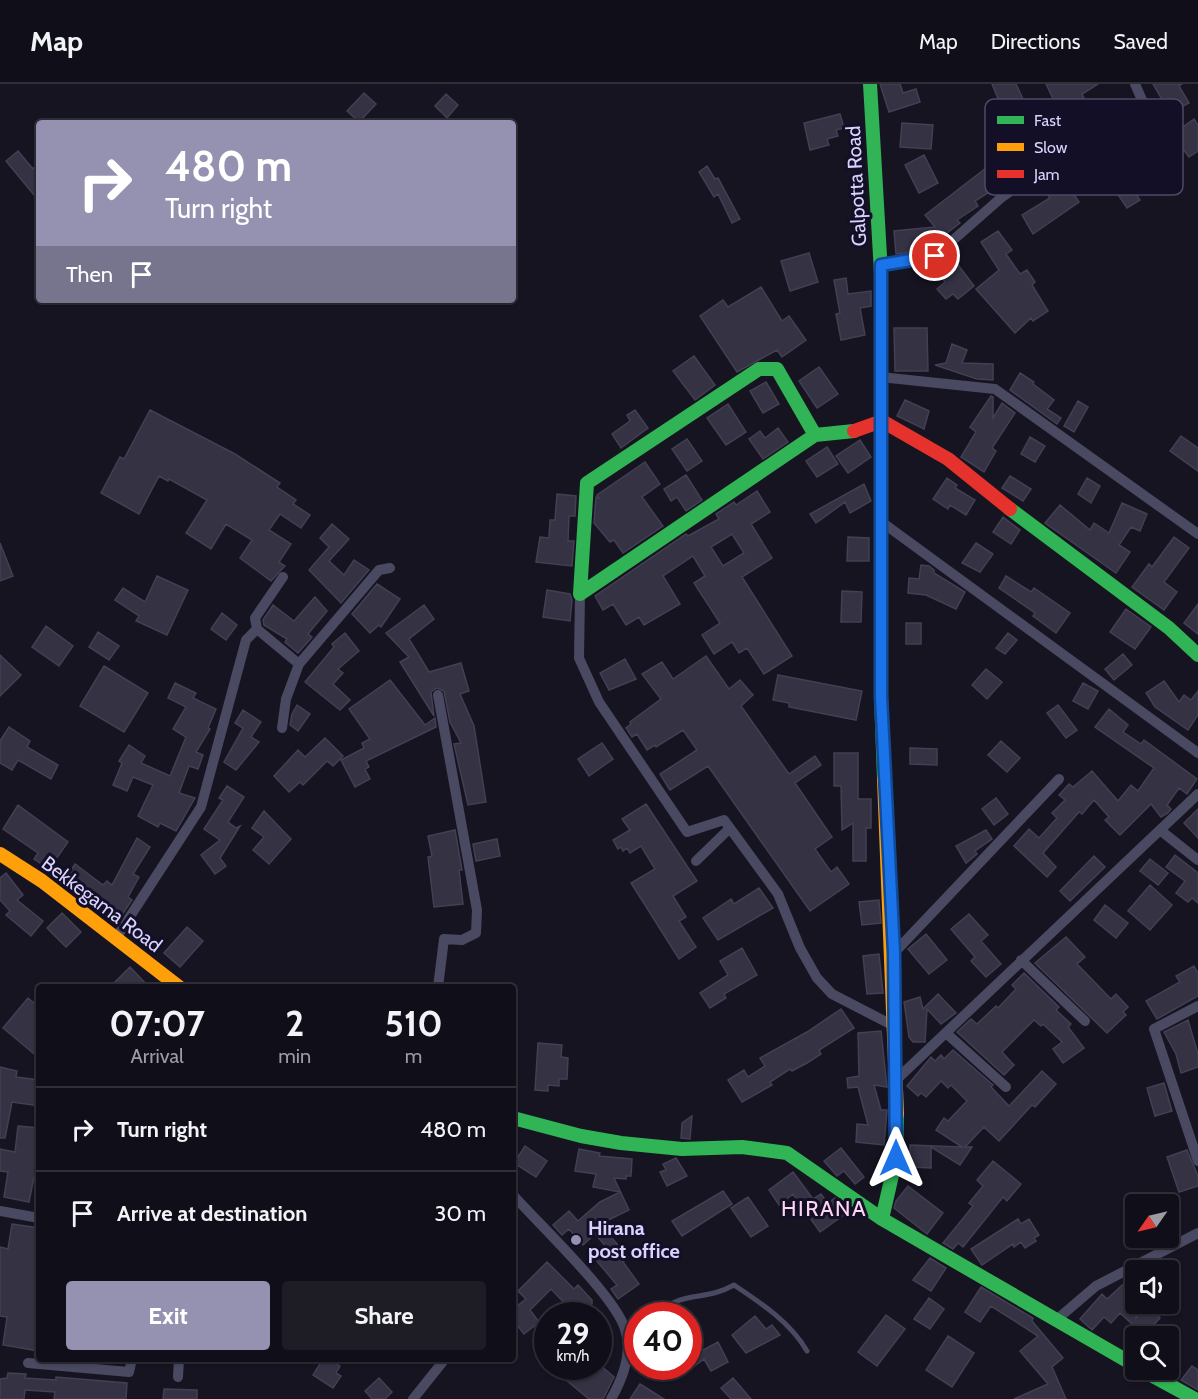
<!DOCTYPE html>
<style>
body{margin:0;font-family:Cabin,sans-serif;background:#1e1d26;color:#f1f3f6;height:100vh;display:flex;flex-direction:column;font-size:22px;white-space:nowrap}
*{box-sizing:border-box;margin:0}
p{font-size:20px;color:#9c9ca2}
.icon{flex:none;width:33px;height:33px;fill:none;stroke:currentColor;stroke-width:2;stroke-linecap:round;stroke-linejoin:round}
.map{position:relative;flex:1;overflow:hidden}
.sheet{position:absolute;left:36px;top:900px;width:480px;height:378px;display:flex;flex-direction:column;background:#100f19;border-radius:6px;box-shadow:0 2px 4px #0004,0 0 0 2px #302f38}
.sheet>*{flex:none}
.top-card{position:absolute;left:36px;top:36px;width:480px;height:183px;border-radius:6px;box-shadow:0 2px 4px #0004,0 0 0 2px #302f38;background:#9591b1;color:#fff;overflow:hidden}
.needle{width:39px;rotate:236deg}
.buttons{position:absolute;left:1125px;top:1110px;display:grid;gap:12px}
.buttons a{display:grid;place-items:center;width:54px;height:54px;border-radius:6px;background:#100f19;box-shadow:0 2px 4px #0004,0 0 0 2px #302f38;font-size:30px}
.speed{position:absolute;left:534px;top:1218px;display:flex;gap:12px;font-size:30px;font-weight:700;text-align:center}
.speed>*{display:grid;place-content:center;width:78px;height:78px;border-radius:50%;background:#100f19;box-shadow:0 2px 4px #0004,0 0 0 2px #302f38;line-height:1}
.speed small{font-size:15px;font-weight:400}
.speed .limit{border:9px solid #d22;background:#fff;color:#111}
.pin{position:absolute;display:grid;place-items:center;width:51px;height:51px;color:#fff;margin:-26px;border:3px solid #fff;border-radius:50%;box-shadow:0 2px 6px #0007}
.me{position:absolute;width:66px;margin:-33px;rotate:0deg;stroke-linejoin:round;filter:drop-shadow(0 0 4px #0008)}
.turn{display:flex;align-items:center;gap:21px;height:126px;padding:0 30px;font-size:27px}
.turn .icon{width:78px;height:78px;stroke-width:2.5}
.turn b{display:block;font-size:42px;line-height:51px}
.then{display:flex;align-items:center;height:57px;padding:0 30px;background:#0003;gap:12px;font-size:22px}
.eta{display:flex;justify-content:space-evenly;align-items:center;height:102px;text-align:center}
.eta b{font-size:36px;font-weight:700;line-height:42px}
.button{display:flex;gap:12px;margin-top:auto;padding:12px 30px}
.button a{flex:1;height:69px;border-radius:6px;background:#9591b1;color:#fff;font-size:24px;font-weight:700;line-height:69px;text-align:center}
.button a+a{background:#1e1d26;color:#f1f3f6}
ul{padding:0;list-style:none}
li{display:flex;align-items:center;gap:18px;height:84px;padding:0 30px;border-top:2px solid #302f38}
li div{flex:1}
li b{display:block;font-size:22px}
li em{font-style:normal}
header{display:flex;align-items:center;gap:36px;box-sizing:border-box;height:84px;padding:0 30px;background:#100f19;border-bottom:2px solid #302f38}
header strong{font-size:28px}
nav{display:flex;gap:33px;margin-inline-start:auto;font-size:21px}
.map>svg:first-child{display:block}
.building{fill:#343243;stroke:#433f54;stroke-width:1.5;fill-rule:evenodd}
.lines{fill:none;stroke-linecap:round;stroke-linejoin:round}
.lane{stroke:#4a4962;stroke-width:5}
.street{stroke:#4a4962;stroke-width:10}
.fast{stroke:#30b455;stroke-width:14}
.slow{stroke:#ff9f0a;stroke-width:14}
.jam{stroke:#e5322d;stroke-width:14}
.route-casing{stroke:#114b97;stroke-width:15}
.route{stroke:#1a73e8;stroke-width:10}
.poi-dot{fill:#9591b1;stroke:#130f26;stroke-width:2}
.labels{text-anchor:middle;stroke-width:6;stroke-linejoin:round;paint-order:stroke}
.street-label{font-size:20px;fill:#d9d4ff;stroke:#130f26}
.poi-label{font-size:20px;font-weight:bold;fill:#d9d4ff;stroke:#130f26;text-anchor:start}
.quarter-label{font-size:22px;letter-spacing:1.5px;fill:#ffd6f0;stroke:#130f26}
.key{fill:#130f26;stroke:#4e4a67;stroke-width:1.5}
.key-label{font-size:16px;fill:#d9d4ff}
</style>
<header>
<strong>Map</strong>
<nav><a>Map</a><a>Directions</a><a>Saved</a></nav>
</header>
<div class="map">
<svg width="1198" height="1315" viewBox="0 0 1198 1315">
<rect width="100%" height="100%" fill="#161421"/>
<path class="building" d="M880,0H900L903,9L916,5L920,18L889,28Z
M992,0H1016L1023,15L1002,24Z
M1046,0H1098L1082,10L1086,19L1061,31Z
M1153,0H1182L1179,2L1189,19L1170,29Z
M364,9L376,20L359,38L347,27Z
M446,10L458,21L447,34L435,22Z
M840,30L844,44L836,46L838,52L827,55L829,61L810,66L804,39Z
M1142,35L1150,54L1125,68L1122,77L1126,81H1132L1158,67L1169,87L1134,107L1140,116L1127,124L1117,109L1121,107L1104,80L1097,84L1085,65Z
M1194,35L1198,41V67L1189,73L1180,61L1183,59L1176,48Z
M902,39L933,41L931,65L900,63Z
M1032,48L1041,64L1037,67L1041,73L1026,82L1028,86L1016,93L1013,88L994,99L997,103L975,117L978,122L957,136L960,139L933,160L932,165L896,170L894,147L935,143L925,131L986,84L1018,64L1015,59Z
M18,67L33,85L39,77V117L6,77Z
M924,71L938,99L919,109L905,81Z
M707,82L715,95L718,94L740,135L732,139L718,110L714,113L699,88Z
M1061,90L1079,118L1033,150L1022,131L1050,114L1042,102Z
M998,147L1012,166L1006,170L1020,190L1027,186L1035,198L1032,201L1048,227L1033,237L1031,234L1015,249L976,205L999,186L981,158Z
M809,169L818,198L790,207L781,177Z
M952,173L974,202L958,215L953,210L946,215L937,205L945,198L936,186Z
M846,194L848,210L871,207V222L860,224L865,251L841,256L836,230L840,229L834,196Z
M761,203L782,237L789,232L806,256L782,273L777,266L737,288L700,232L723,216L728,223Z
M894,244H927L928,287H895Z
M952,260L967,266L962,279L993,280V296L977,295L935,281L946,279Z
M694,272L715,301L695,316L673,287Z
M819,283L838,310L817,324L799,297Z
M1020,289L1034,298L1033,300L1054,316L1047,325L1061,334L1057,340L1010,306Z
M766,298L779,320L763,329L750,307Z
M991,312L993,313V334L1002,319L1015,329L992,364L996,367L984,388L961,373L976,348L970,343Z
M905,316L929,327L924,345L897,332Z
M1078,317L1088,323L1074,348L1064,342Z
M728,320L746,348L726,361L707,334Z
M150,326L235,370L280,399L277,403L296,416L293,420L310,431L301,444L280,430L269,446L291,460L279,478L285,482L271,497L240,474L252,456L226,440L211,465L186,449L207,416L169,395L168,397L159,392L139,430L101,409L120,373L124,375Z
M635,326L648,344L621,364L612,350L630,337L627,331Z
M778,344L788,358L763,375L749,355L760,347L765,354Z
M1181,352L1198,364V387L1170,367Z
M1030,353L1045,362L1035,378L1021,370Z
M687,355L702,377L687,387L672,365Z
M860,356L871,373L848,389L836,372Z
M827,363L838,380L817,393L806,377Z
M645,378L660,400L642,413L663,442L623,469L614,456L610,458L594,439L596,413L599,414L597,411Z
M686,391L702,416L686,427L677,413L671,417L664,405Z
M1010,392L1031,405L1023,417L1002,404Z
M947,394L957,401L955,404L975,416L966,431L950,421L948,425L933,415Z
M1087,394L1100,402L1091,419L1078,410Z
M864,400L871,417L850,429L845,418L816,439L810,430Z
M757,407L770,428L751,440L772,474L742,493L792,572L764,590L747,564L739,569L732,558L714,570L702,551L720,539L694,499L705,492L693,472L663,492L680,520L644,541L639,533L626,541L613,520L603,526L595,512L686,450L688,452L719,435L716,430L734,418L736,421ZM732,450L744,469L723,482L711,463Z
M557,410L576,412L575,432H569L568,457H574L572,482L536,478L540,453L549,454L550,436H555Z
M1122,419L1147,430L1140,447L1131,443L1119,461L1130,468L1116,489L1045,439L1060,421L1090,446L1094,439L1109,449Z
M1003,433L1020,446L1011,460L993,448Z
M332,440L349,455L329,477L344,491L354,476L369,486L341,519L309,486L329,463L320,454Z
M848,453L869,454V477H847Z
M1174,453L1189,464L1164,498L1177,508L1164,526L1132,503L1149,480L1152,483Z
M0,459L13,492L0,497Z
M976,459L993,470L980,488L962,479Z
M921,481L929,482L934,486V489L965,508L956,525L926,511L908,509L909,494L919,495Z
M157,492L188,506L167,551L136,537L139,532L115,516L123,504L145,518Z
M1006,492L1031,508L1034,504L1070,529L1056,549L1033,532L1035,529L999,504Z
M377,500L400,515L381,543L379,541L370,549L352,530Z
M547,506L570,510L572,516L570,537L543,533Z
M842,507L862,508L861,538H841Z
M315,513L327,527L308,550L312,553L298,569L285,558L287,555L264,541L263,536L273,521L294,537Z
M1198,520V550L1184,539Z
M424,521L434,535L409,555L429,588L461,579L469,607L460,610L474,642L486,718L468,721L454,660L461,659L450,638L444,607L437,604L431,608L434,632L400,578L409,573L386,549Z
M1126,525L1151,543L1135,565L1110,548Z
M222,529L237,541L226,556L211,545Z
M906,539H921V560H906Z
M46,542L73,562L59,582L32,563Z
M98,548L119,562L109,576L89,563Z
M345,549L359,567L338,585L343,589L333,600L350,616L340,626L305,598L334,563L332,560Z
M1008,549L1017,556L1005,570L996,564Z
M1123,570L1132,581L1114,596L1105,585Z
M0,571L21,591L0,612Z
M706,572L729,605L740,596L753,611L741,622L789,690L815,672L821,681L795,699L832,753L815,765L831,788L837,783L849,800L810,827L708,682L670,706L668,703L660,690L697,666L683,646L656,663L655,661L647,666L637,650L632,653L626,644L631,640L630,638L661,615L642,590L662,578L673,595Z
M625,575L636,595L609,606L600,589Z
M104,582L148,609L124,648L80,622Z
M986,585L1002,598L987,615L972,601Z
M778,591L862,607L856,636L789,623V619L773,616Z
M390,596L425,641L435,634L436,643L366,677L369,683L365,685L370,695L355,703L341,676L364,664L362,659L370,655L349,625Z
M1164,597L1179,618L1184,611L1191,616L1198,607V631L1188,646L1155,623L1146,609Z
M175,599L196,609L193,614L216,625L208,644L210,645L196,668L203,671L198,685L189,682L179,709L195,714L176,747L160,739L158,743L138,732L153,701L133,693L127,707L113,701L122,679L119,677L129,661L145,672L141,679L170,692L186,653L173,645L186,623L168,614Z
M1083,599L1098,607L1088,625L1073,617Z
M297,621L310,630L298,647L290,641L292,630Z
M1058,621L1077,646L1066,654L1047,629Z
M1109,625L1128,641L1123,648L1141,660L1144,656L1197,695L1187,710L1179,704L1167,721L1171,725L1168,729L1161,733L1151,720L1120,751L1105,736L1109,733L1094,716L1082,730L1079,728L1043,769L1056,783L1047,793L1014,762L1029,745L1039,754L1057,734L1052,729L1065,716L1059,711L1069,700L1073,703L1092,687L1118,717L1131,701L1138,707L1154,684L1095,643Z
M243,626L261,638L251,653L259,658L236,686L224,678L243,644L235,639Z
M9,643L30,657L27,663L58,681L51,695L18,676L12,686L0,679V657Z
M325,654L343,672L333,682L327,677L303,701L300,698L289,708L274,692L298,666L305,673Z
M1001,657L1020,674L1007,688L988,671Z
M602,659L613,675L589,692L578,675Z
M910,664L937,665V681L910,680Z
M834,669H858V715H871V744H866V777H853V739L842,746L841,702H834Z
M227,702L244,713L228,738L236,744L240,742L220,774L226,782L215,790L201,771L220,756L204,745L223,716L219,714Z
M996,714L1008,730L994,741L982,725Z
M646,720L697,797L673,812L686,833L679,837L696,863L679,875L631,799L655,785L641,762L630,769L627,764L623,767L621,763L618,765L613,756L630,746L622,735Z
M18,721L68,758L49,785L34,775L38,769L3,745Z
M1198,725V754L1184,739Z
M264,727L291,755L269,780L253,766L264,753L252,744Z
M455,746L462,786H459L463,820L434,823L428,773L432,772L428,752Z
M986,746L992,755L975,767L977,770L966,779L956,762Z
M137,754L150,763L133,790L139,793L128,813L132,816L120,834L88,810L84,815L62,799L75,780L103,801L107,797L112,801Z
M497,755L500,772L476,777L473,760Z
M1175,771L1198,789V819L1192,814L1188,818L1176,809L1185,797L1166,783Z
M1094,772L1105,783L1070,817L1060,807Z
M1150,775L1168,789L1158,801L1140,787Z
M6,789L23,811L17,816L43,837L31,852L6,831L10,827L0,816V794Z
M1150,801L1172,821L1150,846L1128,827Z
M759,804L773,824L718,856L703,834L731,815L734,820Z
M879,816L881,839L862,841L859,818Z
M1105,821L1128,839L1116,854L1094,836Z
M62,829L81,848L66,863L47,844Z
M969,830L988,851L981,857L1001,880L986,893L971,877L975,873L951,845Z
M187,843L203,857L180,883L164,869Z
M926,850L947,876L929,890L908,865Z
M1066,853L1085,873L1077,880L1111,915L1116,910L1128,923L1123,928L1126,931L1107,949L1035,879Z
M742,864L757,891L724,910L726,914L710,924L700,909L728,891L720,877Z
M879,870L883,909L867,910L863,872Z
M1194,882L1198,889V912L1157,935L1146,917L1180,898L1176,892Z
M130,883L149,903H110Z
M1024,889L1059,923L1056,926L1071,940L1068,943L1084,964L1063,979L1053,965L1062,958L1043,940L1041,942L1034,936L1002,968L1014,981L1004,991L957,948L971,935L977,940L996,922L998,924L1016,905L1012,901Z
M938,910L956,929L941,940L927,925L925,958H913L909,953L904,918L920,913L923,925Z
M28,914L39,923V974L3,944Z
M841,925L854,944L819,966L821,970L807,979L792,987L790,985L770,998L772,1001L742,1018L728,996L744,986L748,993L765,982L760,974L807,948Z
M1188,936L1198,970V983L1181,989L1176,970L1164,948Z
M881,947L887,1003L874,1001L881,1026H887L884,1061L856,1058L857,1040L868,1041L858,1003L848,1004L847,994L859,992L858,949Z
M538,959L562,961L561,973L568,974L567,995H559V1002L548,1001V1007L535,1006Z
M953,966L993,1001L991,1003L1009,1022L1042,987L1056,1000L1035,1023L1032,1021L999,1057L984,1043L965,1063H972L960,1081L931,1063V1084L910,1083V1061L962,1063L936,1046L944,1034L948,1037L967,1017L951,1001L948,1004L941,997L926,1013L921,1009L918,1012L907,1002L931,973L935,977L941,971L944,975Z
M0,983L17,987L16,993L39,996V1022L12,1018L5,1054H0Z
M1164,999L1172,1027L1155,1032L1147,1004Z
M692,1032L690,1055L681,1054L682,1039Z
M18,1042L39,1044V1085L37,1094L34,1093L29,1118L4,1113L8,1088L0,1087V1065L15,1068Z
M525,1062L547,1077L536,1093L514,1079Z
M841,1064L864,1093L855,1100L844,1087L837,1092L824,1077Z
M579,1065L600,1069L599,1072L632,1075L631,1092H626V1095L614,1094L629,1126L600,1140L628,1173L623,1178L639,1200L618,1215L611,1205L617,1201L596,1176L609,1166L595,1150L583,1161L569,1145L562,1151L553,1141L569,1127L578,1137L600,1118L620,1108L593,1103L596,1090L575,1087Z
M1187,1066L1198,1092V1102L1179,1108L1167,1073Z
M676,1074L687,1092L667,1102L660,1088L666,1086L663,1080Z
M993,1077L1021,1100L1007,1117L1003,1113L963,1163L958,1159L953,1165L943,1159L973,1122L969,1119L983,1102L977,1096Z
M793,1088L813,1115L821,1110L828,1119L835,1114L848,1128L820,1148L793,1110L779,1121L769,1106Z
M908,1102L943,1129L927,1150L894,1124L896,1117Z
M723,1107L732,1120L682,1152L672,1137Z
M748,1113L768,1142L751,1153L731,1124Z
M1018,1135L1021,1140L1029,1135L1039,1151L1034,1154L1036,1157L1025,1164L1021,1158L1014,1163L1013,1160L982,1181L971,1165Z
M12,1140L39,1144V1267L3,1261L7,1233L0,1232V1163L8,1165Z
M930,1174L946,1184L931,1207L913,1196Z
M547,1178L574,1205L578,1201L592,1216V1220L577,1232L551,1205L530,1226L539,1238L524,1250L513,1236V1225L526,1215L518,1207Z
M1130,1194L1136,1200V1234L1147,1221L1160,1234L1144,1251L1120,1229L1111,1239L1104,1233L1092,1246L1080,1235L1102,1210L1107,1215Z
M981,1203L1033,1234L1032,1237L1063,1274L1052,1283L1066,1315H1014L1048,1300L1020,1267L1038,1252L991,1222L980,1238L965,1228Z
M929,1214L944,1225L930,1245L914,1235Z
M886,1231L905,1245L877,1282L858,1268Z
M755,1232L766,1245L772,1241L780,1251L746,1269L732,1251Z
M598,1238L612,1262L598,1269Z
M948,1252L974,1269L952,1303L926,1286Z
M718,1258L728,1278L711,1287L704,1275L688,1287V1274Z
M323,1275H328L340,1282L336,1289L341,1292L333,1304L313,1291Z
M549,1282H601L614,1293L603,1315H589Z
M1192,1282L1198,1286V1306L1181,1296Z
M8,1289L26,1290L25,1294L56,1296V1293L127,1299L126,1315H54L55,1308L25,1306L24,1315H0V1295L7,1294Z
M379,1294L392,1308L385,1315H372L365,1307Z
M733,1294L751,1315H731L721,1304Z
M640,1300L664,1315H630Z
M164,1305L197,1306V1315H163Z"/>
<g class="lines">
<path class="lane" d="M654,1232C685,1204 702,1219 734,1201C761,1219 790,1238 807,1267
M626,1252L638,1245"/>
<path class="street" d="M1129,74L1160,57L1135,0
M881,181L935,172L1002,113L1059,74
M880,293L995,305L1198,450
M883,439L1198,669
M283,493L255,534L257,545L299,580
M580,510L579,574L599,618L687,748L724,736L778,810L800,864L817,894L832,910L896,943
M438,611L477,826L476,849L462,856L444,855L438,903
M282,644L286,615L299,580L379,486L390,484
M1160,746L1198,776
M696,777L730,744
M116,854L201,723L246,556L257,545
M894,869L1059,695
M1021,876L1085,937
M1198,922L1154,945L1198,1077
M946,949L1006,1003
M897,995L1198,710
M513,1111C539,1140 615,1212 625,1245C633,1269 623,1294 611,1315
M0,1127L39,1134
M1055,1237L1096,1202L1198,1149
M28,1279L129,1288L132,1275
M178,1293L179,1275
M413,1315L445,1275"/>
<path class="fast" d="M870,0L881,189V612L884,695
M815,351L580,510L587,399L759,285H777L815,351L854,347
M1010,425L1169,544L1198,571
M513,1034L581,1052L621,1059L682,1065L742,1063L787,1069L882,1135L1136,1282
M882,1135L896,1074L897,1030
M1142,1286L1195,1315"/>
<path class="slow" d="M884,695L897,1030
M0,770L42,797L179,903"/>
<path class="jam" d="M854,347L882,337L948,375L1010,425"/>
</g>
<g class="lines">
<g class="route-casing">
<path id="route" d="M896,1074L894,869L881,612V181L935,172"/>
</g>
<use href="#route" class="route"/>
</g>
<circle class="poi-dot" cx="576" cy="1156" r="6"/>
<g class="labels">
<g class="street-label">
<text transform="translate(856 102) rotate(-93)" y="7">Galpotta Road</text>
<text transform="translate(102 820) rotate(37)" y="7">Bekkegama Road</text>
</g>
<g class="poi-label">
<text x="588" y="1151">Hirana<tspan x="588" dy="23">post office</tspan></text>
</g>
<g class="quarter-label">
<text x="824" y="1132">HIRANA</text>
</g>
</g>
<rect x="985" y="15" width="198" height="96" rx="9" class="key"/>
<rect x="997" y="32" width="27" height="8" fill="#30b455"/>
<rect x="997" y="59" width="27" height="8" fill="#ff9f0a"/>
<rect x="997" y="86" width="27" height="8" fill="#e5322d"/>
<g class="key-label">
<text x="1034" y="42">Fast</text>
<text x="1034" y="69">Slow</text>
<text x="1034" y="96">Jam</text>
</g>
</svg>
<div class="buttons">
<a><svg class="needle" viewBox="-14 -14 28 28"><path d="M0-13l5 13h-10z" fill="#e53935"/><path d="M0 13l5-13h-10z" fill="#9c9ca2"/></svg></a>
<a><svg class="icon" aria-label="sound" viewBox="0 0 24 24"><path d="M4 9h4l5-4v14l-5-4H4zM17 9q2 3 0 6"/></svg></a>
<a><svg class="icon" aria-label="search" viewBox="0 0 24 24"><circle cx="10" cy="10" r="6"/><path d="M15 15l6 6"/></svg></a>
</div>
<div class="speed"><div>29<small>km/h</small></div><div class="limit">40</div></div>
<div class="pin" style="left:935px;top:172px;background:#d93025"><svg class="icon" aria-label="arrive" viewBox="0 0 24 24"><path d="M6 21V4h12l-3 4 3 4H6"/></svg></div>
<svg class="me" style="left:896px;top:1074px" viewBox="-20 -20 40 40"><path d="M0-17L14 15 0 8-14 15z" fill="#1a73e8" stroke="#fff" stroke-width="4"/></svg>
<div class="top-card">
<div class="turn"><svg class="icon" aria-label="right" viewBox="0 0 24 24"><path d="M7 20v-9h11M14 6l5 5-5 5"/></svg><div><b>480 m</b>Turn right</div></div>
<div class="then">Then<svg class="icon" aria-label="arrive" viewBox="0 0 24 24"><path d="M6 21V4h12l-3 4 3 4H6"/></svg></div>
</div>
<section class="sheet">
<div class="eta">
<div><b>07:07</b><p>Arrival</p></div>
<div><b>2</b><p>min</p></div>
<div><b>510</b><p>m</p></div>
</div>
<ul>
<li><svg class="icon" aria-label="right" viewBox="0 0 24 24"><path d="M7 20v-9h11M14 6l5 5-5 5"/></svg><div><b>Turn right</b></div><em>480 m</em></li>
<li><svg class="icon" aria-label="arrive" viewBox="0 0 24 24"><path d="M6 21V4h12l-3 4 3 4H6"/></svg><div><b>Arrive at destination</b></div><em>30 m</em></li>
</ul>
<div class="button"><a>Exit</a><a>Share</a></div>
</section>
</div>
